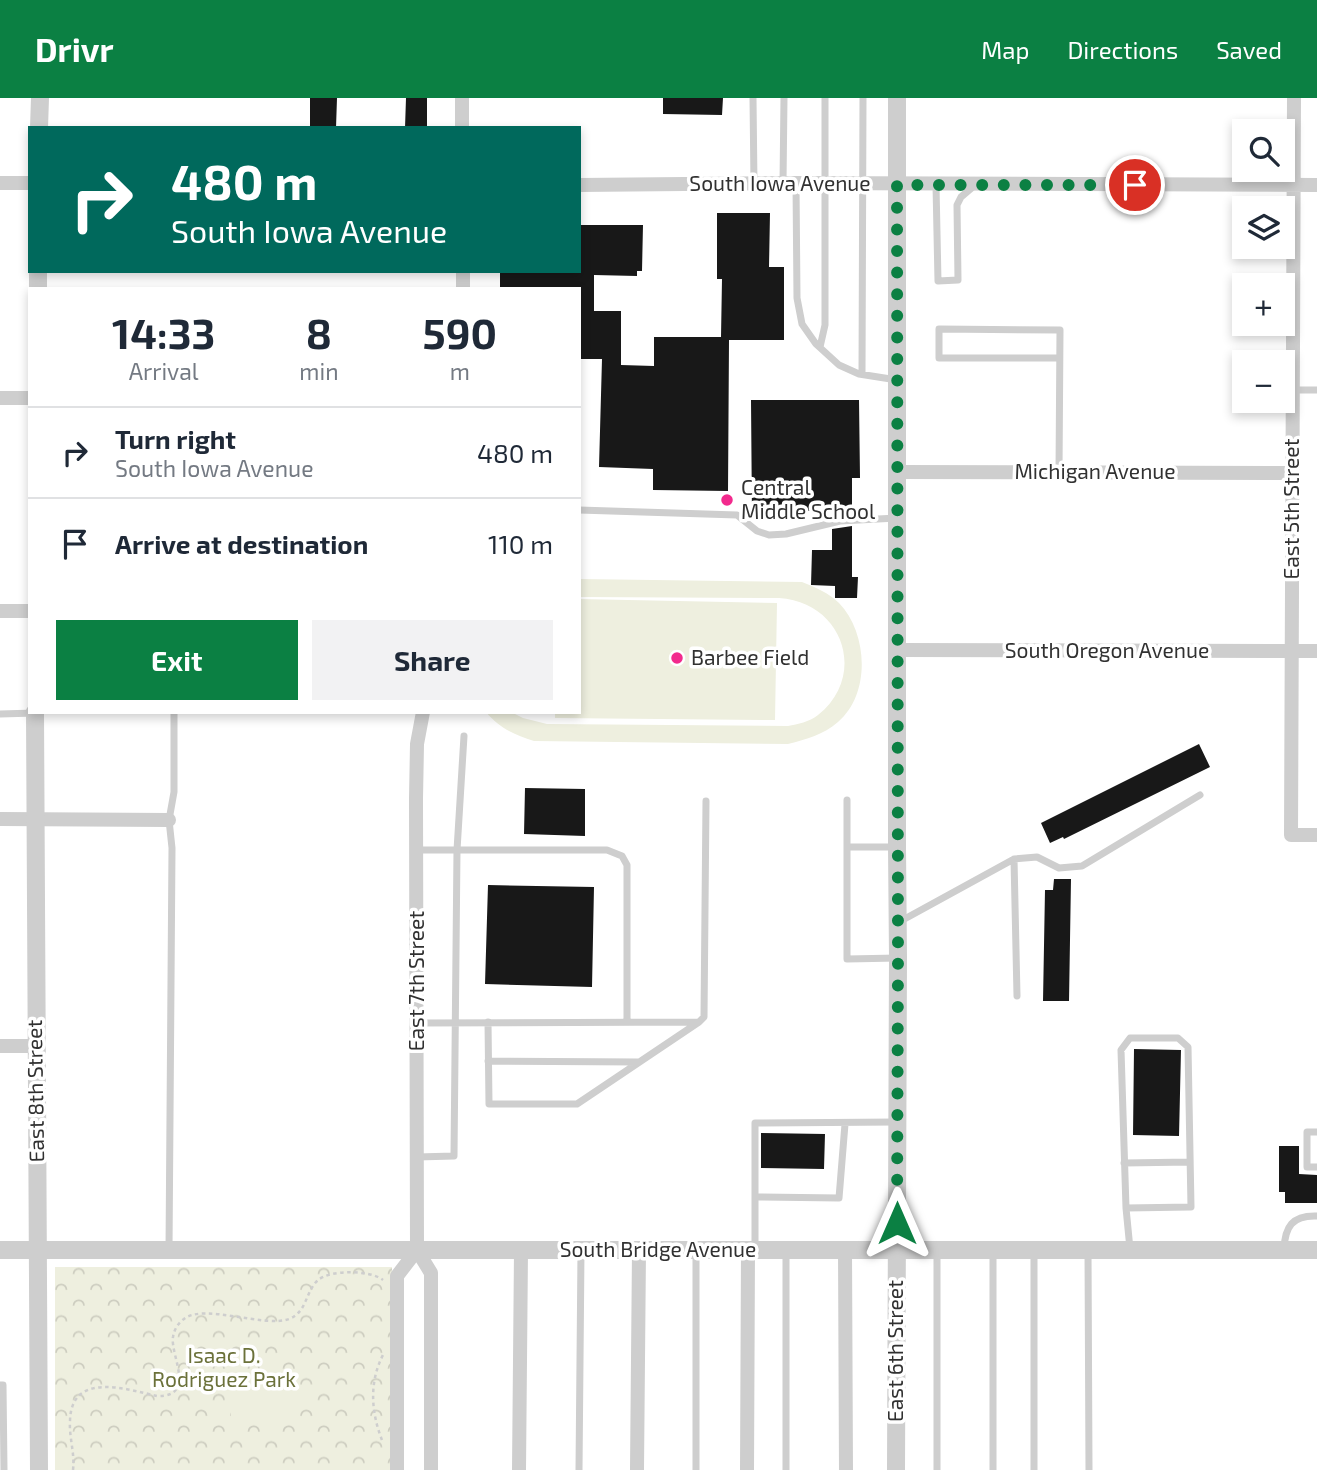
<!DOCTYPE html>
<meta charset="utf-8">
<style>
body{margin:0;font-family:"Exo 2",sans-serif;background:#f2f2f3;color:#1f2937;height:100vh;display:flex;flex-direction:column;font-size:26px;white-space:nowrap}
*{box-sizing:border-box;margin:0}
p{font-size:23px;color:#747a83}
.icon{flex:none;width:38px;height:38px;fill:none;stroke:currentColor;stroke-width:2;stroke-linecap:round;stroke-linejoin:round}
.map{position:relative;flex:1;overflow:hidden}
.sheet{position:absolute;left:28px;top:189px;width:553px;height:427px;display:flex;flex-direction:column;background:#fff;border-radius:0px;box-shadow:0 4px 10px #0003}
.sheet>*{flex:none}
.banner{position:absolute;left:28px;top:28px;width:553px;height:147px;border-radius:0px;box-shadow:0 4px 10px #0003;background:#00695c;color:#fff;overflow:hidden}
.tools{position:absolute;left:1232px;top:21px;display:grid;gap:14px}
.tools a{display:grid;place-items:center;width:63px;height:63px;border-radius:0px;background:#fff;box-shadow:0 4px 10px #0003;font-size:35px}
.pin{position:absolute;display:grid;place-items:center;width:60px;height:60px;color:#fff;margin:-30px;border:4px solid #fff;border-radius:50%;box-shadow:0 2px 7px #0007}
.me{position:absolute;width:77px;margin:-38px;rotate:0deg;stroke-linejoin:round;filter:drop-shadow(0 0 5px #0008)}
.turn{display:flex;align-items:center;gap:24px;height:147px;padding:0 28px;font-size:32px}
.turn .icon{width:91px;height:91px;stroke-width:2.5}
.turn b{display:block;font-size:49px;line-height:60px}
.eta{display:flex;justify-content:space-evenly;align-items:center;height:119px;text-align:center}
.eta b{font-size:42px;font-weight:700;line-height:49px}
.button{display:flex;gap:14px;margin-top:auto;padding:14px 28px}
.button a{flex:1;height:80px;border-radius:0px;background:#0b8043;color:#fff;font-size:28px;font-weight:700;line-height:80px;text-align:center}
.button a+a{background:#f2f2f3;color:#1f2937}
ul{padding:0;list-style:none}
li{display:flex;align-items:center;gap:21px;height:91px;padding:0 28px;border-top:2px solid #e0e1e3}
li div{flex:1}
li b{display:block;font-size:26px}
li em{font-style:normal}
header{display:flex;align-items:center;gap:42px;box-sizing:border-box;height:98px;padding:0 35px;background:#0b8043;color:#fff}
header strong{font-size:33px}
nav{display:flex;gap:38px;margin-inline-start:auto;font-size:24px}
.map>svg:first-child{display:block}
.park{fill:url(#park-crowns)}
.pitch{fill:#eeefdf}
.building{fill:#181818}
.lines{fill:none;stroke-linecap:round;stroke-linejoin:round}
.path{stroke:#cecece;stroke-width:2.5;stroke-dasharray:3.5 3.5;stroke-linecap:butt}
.service{stroke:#cecece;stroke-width:7}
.minor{stroke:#cecece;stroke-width:14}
.tertiary{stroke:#cecece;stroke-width:18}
.route{stroke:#0b8043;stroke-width:12;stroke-dasharray:0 21.6}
.poi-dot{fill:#f22a8d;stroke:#fff;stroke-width:2.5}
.labels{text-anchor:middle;stroke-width:7;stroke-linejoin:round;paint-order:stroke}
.street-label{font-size:21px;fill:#313131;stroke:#fff}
.poi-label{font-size:21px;fill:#313131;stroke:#fff;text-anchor:start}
.park-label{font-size:21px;fill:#6b713a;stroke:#fff}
</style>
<header>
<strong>Drivr</strong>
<nav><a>Map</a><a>Directions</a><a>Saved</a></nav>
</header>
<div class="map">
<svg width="1317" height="1372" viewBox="0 0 1317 1372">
<defs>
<pattern id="park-crowns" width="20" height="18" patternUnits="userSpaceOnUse" patternTransform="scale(1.75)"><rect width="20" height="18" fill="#eeefdf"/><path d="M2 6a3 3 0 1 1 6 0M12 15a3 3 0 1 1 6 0" fill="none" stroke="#cdcdc0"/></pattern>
</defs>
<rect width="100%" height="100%" fill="#fff"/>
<path class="park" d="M55,1169H392L393,1372H55Z"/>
<path class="pitch" d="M579,481L802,484C815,489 829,495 839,505C868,535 871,596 838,624C823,637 807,641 788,646L534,643C515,637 499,630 486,614H511L523,620L547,626L788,628C798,626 809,624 818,617C868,577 843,504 779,500L579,499Z
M579,501L777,505L775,622L555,620V614H579Z
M231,1285H297V1326H231Z"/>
<path class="building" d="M310,0H337L336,30H310Z
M406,0H427V30H405Z
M663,0H723L722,17L663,16Z
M717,115H770L769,169H784V242H729L728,393L653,392V371L599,369L602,261H579V191H500V173H579V127H643L642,173H637V178L594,177V213H621V267L654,268V239H721L722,181H717Z
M751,302H859L860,380H852V416L832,419V413H785V423H754L752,421Z
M852,428V479H858L857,500H835V488L811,487L812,452H832V431Z
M1199,646L1210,669L1064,741L1063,739L1050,745L1041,725Z
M525,690L585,691V738L524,736Z
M1054,781H1071L1069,903H1043L1045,792H1053Z
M488,787L594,789L592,889L485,886Z
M1134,951L1181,952L1179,1038L1133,1037Z
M761,1035L825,1036L824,1071L761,1070Z
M1279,1048H1299V1076L1317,1077V1105H1285V1094H1279Z"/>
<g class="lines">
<path class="path" d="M382,1342C371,1314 369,1284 383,1257
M73,1372C75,1355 69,1340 70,1323C71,1273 126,1291 157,1298C197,1299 170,1257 173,1239C174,1232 178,1225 184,1221C203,1205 265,1230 289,1221C307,1214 305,1195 317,1183C329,1171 371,1172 383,1182"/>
<path class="service" d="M753,0L754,86
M783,85L784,0
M796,85L797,200L802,226L816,246L839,267L859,276L897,282
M936,87L938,183L958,182L957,107L961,99L975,87
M820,249L825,227V0
M862,276L863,0
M1293,292H1317
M1059,374L1060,232L939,231V260H1059
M579,412L737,417L757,433L769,437L786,436L840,423L897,420
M0,616L35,615
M847,702V861L898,860
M847,749H895
M417,752H607L622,758L627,767V924
M1014,761L1017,898
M899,824L1014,761L1037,759L1059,770L1082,768L1200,697
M488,924L489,1006H577L699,924
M417,925L699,924L704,919L706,703
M488,963L639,964
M1317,1034H1307V1069H1317
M417,1059L454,1058L457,752L464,638
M1124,1065L1190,1064
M756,1099L839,1100L845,1026
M1126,1110L1121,952L1130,940H1178L1188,949L1191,1109L1126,1110L1130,1151
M1284,1151C1285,1129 1292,1117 1317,1118
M169,1152L172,750L169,722L174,694V614
M755,1152V1025L896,1024
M937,1152V1372
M993,1152V1372
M1088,1152L1089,1372
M0,1287H3L4,1372
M579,1372L581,1153
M696,1372V1153
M786,1372V1152
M1034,1372V1152"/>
<path class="minor" d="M462,0V30
M1294,0L1291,737H1317
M0,85H30
M579,87L796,85L1317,87
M463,173V191
M0,300H30
M898,374L1291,375
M0,513H30
M897,552L1317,553
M423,614L417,646L416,701L417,1152L431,1175V1372
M0,721L169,722
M0,948H36
M845,1151L846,1372
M397,1372V1178L417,1152
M519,1372L521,1153
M637,1372L639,1152
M747,1372L748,1152"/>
<path class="tertiary" d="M39,30L40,0
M38,191V173
M35,614L39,1372
M0,1152H1317
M896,1372L898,860L897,749V0"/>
</g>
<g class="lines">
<path class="route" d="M897,1125L898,860L897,87H1135"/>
</g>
<g class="poi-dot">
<circle cx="727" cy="402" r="7"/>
<circle cx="677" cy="560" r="7"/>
</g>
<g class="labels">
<g class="street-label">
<text x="780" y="93">South Iowa Avenue</text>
<text x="1095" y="381">Michigan Avenue</text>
<text transform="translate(1292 411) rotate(-90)" y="7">East 5th Street</text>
<text x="1107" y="560">South Oregon Avenue</text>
<text transform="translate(417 883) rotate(-90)" y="7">East 7th Street</text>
<text transform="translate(36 993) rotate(-91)" y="7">East 8th Street</text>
<text x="658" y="1159">South Bridge Avenue</text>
<text transform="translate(896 1253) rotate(-90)" y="7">East 6th Street</text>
</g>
<g class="poi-label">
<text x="741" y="397">Central<tspan x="741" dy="24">Middle School</tspan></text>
<text x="691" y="567">Barbee Field</text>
</g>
<g class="park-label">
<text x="224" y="1265">Isaac D.<tspan x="224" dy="24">Rodriguez Park</tspan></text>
</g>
</g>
</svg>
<div class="tools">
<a><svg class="icon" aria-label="search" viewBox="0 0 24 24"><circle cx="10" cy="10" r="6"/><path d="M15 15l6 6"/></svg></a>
<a><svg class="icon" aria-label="layers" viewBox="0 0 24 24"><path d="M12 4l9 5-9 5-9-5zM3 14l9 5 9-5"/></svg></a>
<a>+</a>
<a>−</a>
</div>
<div class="pin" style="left:1135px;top:87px;background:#d93025"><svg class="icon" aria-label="arrive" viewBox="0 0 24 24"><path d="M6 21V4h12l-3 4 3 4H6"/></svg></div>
<svg class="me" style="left:897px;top:1125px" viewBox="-20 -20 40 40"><path d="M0-17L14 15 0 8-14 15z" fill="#0b8043" stroke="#fff" stroke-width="4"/></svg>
<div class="banner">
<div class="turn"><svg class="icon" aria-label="right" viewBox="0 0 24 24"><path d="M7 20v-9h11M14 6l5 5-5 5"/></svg><div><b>480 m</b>South Iowa Avenue</div></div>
</div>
<section class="sheet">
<div class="eta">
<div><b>14:33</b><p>Arrival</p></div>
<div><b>8</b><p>min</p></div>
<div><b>590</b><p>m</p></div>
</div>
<ul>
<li><svg class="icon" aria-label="right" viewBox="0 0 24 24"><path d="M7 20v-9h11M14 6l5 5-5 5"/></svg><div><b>Turn right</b><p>South Iowa Avenue</p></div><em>480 m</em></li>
<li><svg class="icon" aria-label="arrive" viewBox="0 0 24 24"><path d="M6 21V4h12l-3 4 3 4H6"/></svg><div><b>Arrive at destination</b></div><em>110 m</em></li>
</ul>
<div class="button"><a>Exit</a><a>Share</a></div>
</section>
</div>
